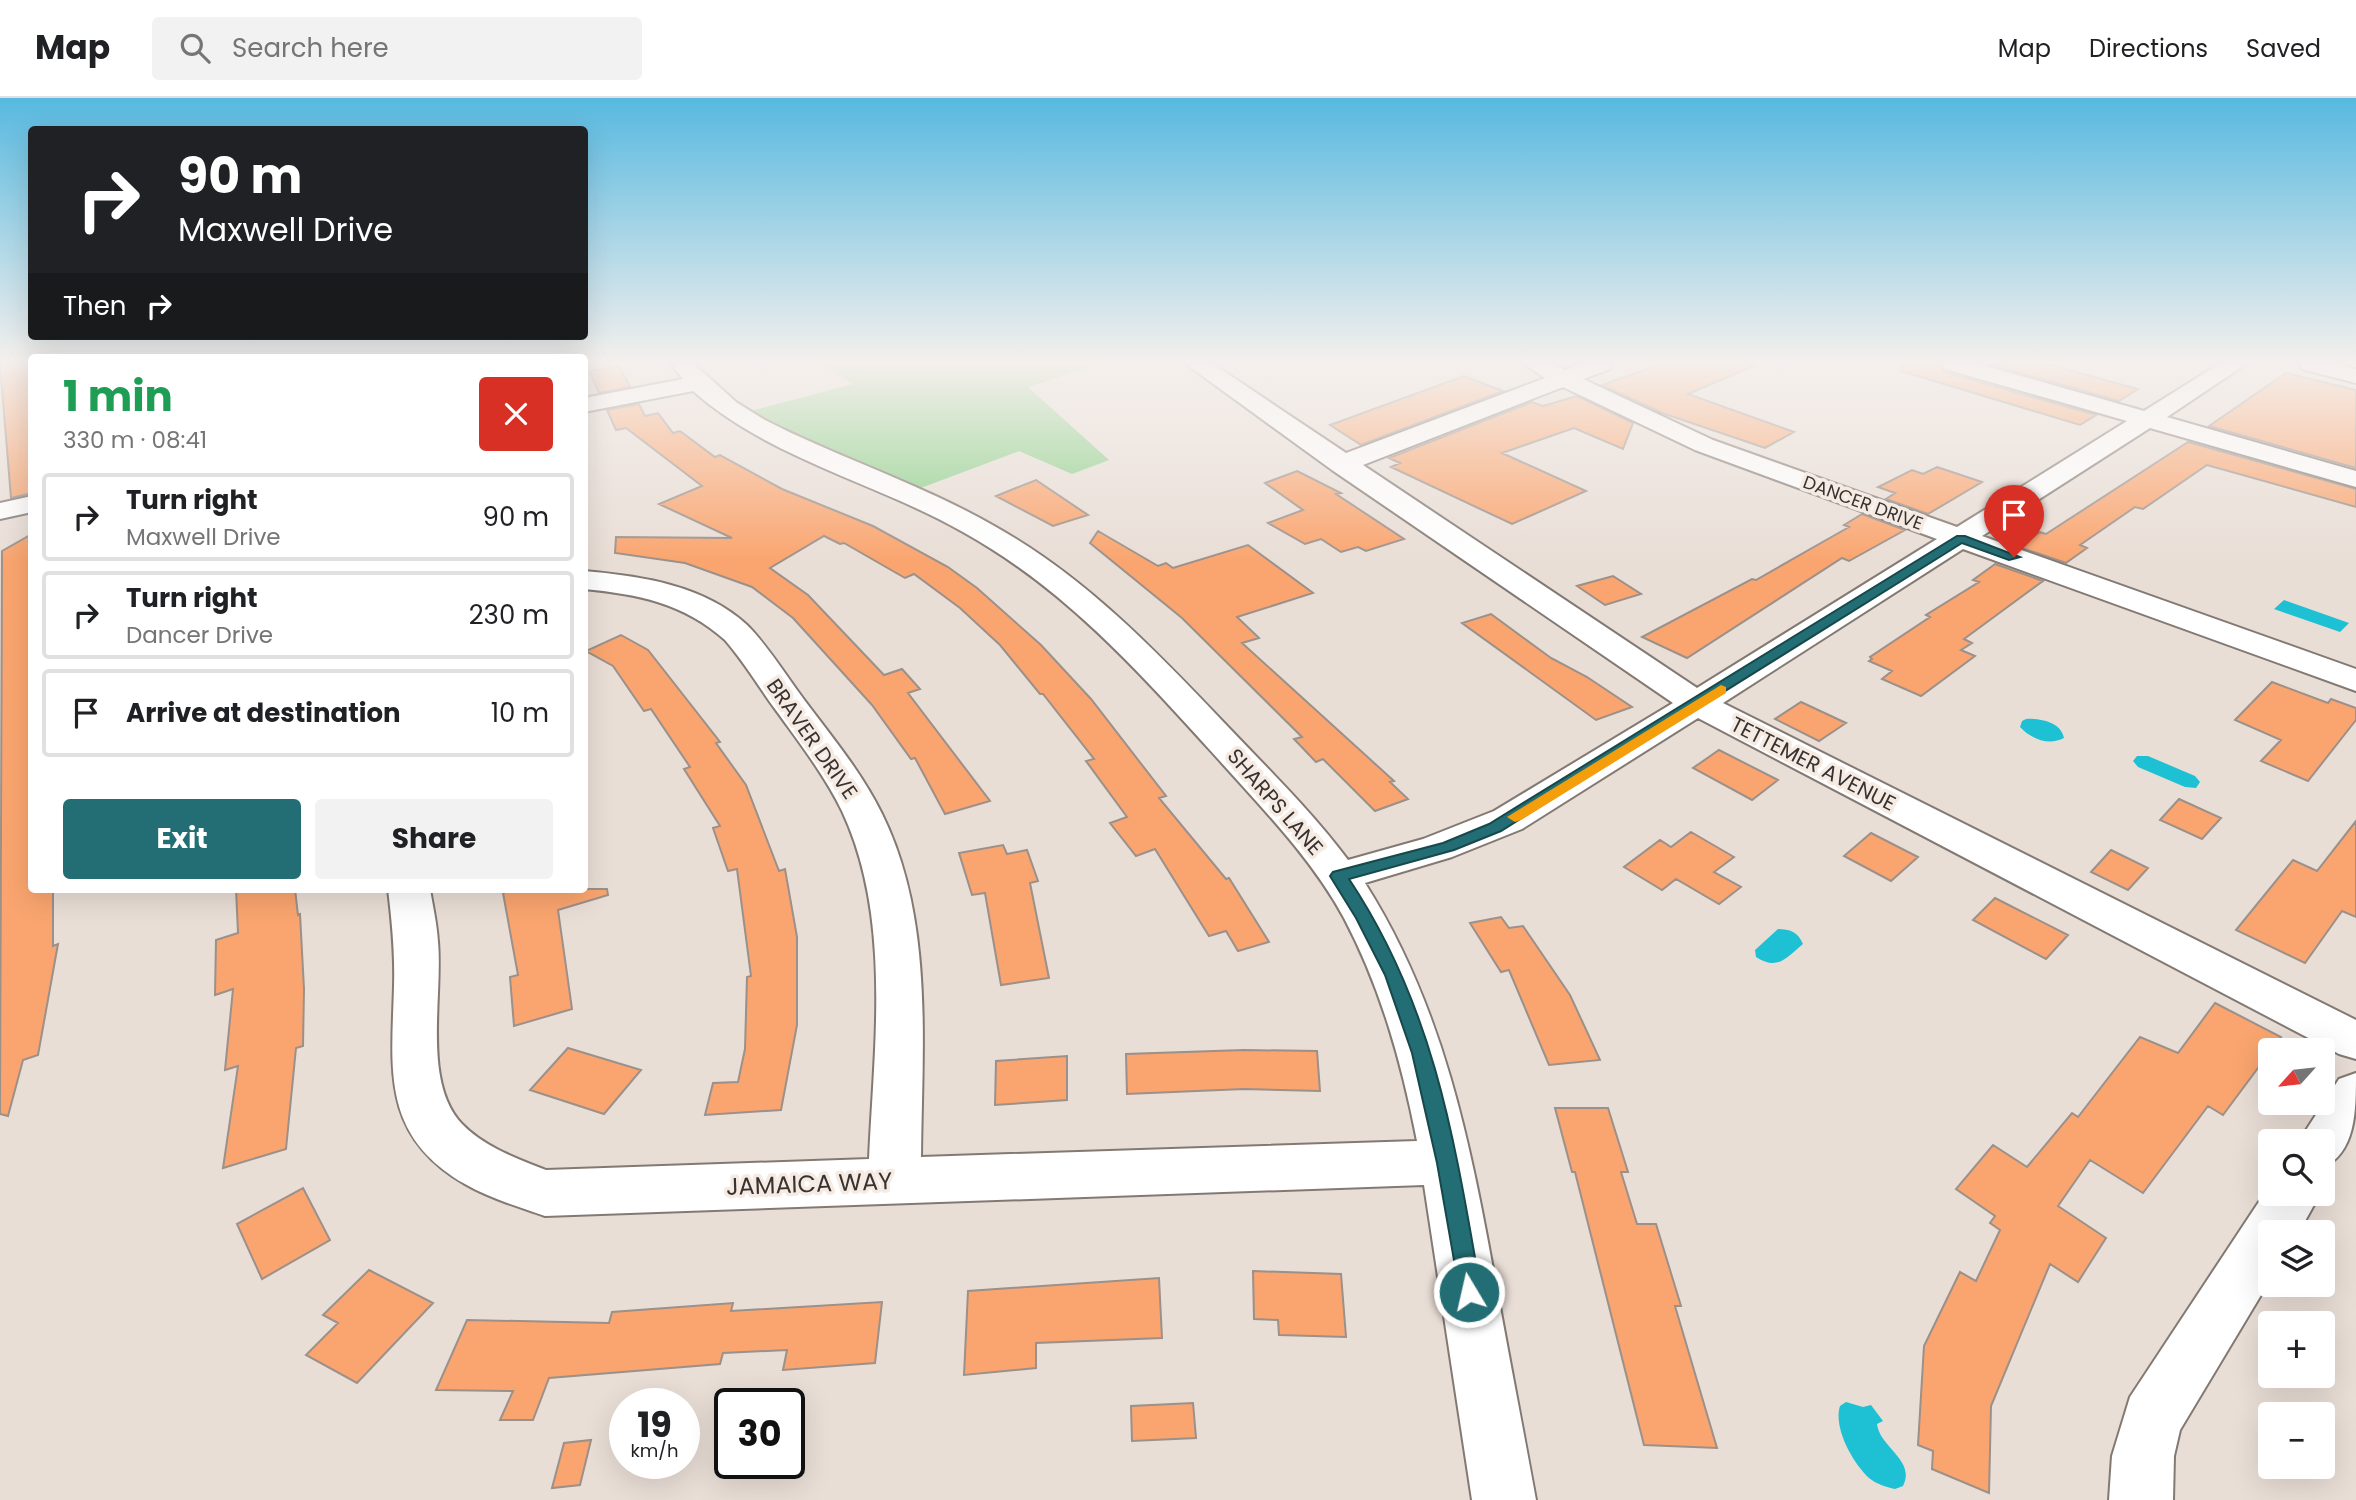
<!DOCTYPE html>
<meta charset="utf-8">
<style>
body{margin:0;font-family:Poppins,sans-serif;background:#f2f2f2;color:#202124;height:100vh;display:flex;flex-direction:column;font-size:26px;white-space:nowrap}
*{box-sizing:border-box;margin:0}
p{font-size:23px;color:#757577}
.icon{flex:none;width:38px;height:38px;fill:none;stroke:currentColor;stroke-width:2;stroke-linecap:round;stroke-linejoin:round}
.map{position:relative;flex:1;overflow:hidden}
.side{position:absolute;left:28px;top:256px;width:560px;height:539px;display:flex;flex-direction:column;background:#fff;border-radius:7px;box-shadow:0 7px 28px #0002}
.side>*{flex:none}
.hud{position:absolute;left:28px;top:28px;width:560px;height:214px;border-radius:7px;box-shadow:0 7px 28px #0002;background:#202124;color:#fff;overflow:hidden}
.needle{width:46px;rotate:243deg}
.fabs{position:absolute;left:2258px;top:940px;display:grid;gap:14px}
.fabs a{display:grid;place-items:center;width:77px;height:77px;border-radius:7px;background:#fff;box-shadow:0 7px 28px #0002;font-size:35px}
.speed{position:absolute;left:609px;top:1290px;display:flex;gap:14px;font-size:35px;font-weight:700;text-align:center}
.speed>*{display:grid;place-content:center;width:91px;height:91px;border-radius:50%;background:#fff;box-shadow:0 7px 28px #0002;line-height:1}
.speed small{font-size:18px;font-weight:400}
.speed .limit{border:4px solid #111;border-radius:10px;background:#fff;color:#111}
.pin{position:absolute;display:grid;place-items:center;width:60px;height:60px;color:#fff;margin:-72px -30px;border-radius:50% 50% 50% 0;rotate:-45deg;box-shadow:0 0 7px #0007}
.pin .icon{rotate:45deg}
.me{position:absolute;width:77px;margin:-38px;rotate:351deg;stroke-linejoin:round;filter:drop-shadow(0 0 5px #0008)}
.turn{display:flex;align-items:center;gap:24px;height:147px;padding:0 35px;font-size:32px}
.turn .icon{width:91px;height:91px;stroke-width:2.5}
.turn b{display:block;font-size:49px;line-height:60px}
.then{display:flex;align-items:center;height:66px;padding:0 35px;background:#0003;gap:14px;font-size:26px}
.round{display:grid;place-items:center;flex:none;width:74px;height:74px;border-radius:7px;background:#f2f2f2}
.head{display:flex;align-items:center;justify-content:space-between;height:119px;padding:0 35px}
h1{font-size:42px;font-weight:700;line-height:52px;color:#1e9e55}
.primary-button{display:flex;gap:14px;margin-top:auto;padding:14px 35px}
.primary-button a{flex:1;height:80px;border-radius:7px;background:#236e74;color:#fff;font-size:28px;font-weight:700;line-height:80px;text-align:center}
.primary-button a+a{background:#f2f2f2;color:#202124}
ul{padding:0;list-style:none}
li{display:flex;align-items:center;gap:21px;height:88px;margin:0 14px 10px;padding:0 21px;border:4px solid #e0e0e0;border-radius:7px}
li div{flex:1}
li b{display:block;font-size:26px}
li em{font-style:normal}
header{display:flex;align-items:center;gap:42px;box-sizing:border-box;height:98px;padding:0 35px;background:#fff;border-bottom:2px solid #e0e0e0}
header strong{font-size:33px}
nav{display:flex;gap:38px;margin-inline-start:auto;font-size:24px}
.search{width:490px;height:63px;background:#f2f2f2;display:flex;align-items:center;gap:18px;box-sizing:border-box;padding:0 24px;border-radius:7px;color:#757577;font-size:26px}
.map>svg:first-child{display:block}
.green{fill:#8cd089}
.water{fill:#1dc1d3}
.building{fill:#faa56f;stroke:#9b908a;stroke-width:2}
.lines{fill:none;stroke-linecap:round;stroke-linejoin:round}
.minor-casing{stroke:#837973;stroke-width:4}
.minor{fill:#fff;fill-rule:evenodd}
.route{fill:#236e74;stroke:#17484b;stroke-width:2}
.slow{fill:#f59e0b}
.labels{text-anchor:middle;stroke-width:7;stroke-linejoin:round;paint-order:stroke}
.far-street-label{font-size:18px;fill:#383330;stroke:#f6ebe3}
.street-label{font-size:21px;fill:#383330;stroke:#f6ebe3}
.near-street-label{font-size:24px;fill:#383330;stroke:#f6ebe3}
</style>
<header>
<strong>Map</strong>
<div class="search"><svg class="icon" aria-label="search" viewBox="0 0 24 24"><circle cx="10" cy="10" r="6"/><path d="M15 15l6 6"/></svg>Search here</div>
<nav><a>Map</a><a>Directions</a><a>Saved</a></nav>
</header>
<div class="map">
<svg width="2356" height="1402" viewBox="0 0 2356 1402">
<rect width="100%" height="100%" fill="#e9ded6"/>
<path class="green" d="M819,266H1100L1028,289L1109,362L1072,376L1019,353L918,391L818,351L751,313L853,286Z"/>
<path class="water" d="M2284,502L2349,525L2340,534L2274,511Z
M2026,621C2041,620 2061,624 2064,640C2049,648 2031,641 2020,629L2022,623Z
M2137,658H2148L2195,678L2200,684L2196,690L2185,689L2138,669L2133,663Z
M1778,831C1790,831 1798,834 1803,846C1786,860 1778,873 1756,859L1755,852Z
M1846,1304L1863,1309L1871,1307L1883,1323L1877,1326C1880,1350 1916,1362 1903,1388L1895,1391C1886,1389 1876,1386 1869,1380C1853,1365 1833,1330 1840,1308Z"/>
<path class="building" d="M0,266H32V395L11,400Z
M1661,266H1758L1688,296L1794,334L1765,350L1662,315L1602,287Z
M1902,266H1940L1944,274L2096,317L2080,327L1901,273Z
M1990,266H2047L2138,291L2119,303Z
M619,268L630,289L599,295L589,273Z
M2286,275L2356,292V370L2209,328Z
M1464,278L1503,293L1361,347L1330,327Z
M1577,298L1633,325L1623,351L1574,330L1502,355L1586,393L1512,426L1391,369L1400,365L1389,360L1532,304L1543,308Z
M639,306L645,318L658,315L673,335L680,333L715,359L720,357L782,391L873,428L948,469L977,490L1041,547L1091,601L1166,698L1159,700L1226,781L1229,780L1269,844L1238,853L1226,833L1209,838L1155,751L1136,758L1110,725L1127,719L1086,663L1094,661L1043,596H1040L1000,547L960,510L914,476L905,480L844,445L840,446L824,438L770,470L808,497L884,577L902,571L920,591L908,595L990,703L945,716L915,660L911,661L872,607L793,520L752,489L685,465L615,455L616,439L732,440L659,406L702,388L626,330L616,332L607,312Z
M2188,344L2356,391V409L2207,367L2143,411L2135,409L2080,447L2087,450L2066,465L2019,449L2040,434L2046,436Z
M1937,369L1982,384L1928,416L1886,401L1895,395L1878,389L1912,372L1923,376Z
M1297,373L1341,395L1336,396L1404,441L1366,453L1358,449L1341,454L1321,441L1305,446L1268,425L1303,412L1265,385Z
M1036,382L1088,417L1053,428L996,398Z
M1862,416L1905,432L1849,463L1842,460L1687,560L1642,539L1752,481L1756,482L1849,429L1844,427Z
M1098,433L1158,468L1166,465L1173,470L1248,447L1313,495L1237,519L1259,540L1242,545L1394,683L1390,684L1408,701L1375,713L1323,661L1316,664L1294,641L1302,639L1182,520L1090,445Z
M32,436V791H53V848L58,846L38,957L23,962L8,1018L0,1016L2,453Z
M1995,466L2043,483L1964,541L1972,545L1961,552L1975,558L1921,598L1882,581L1892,573L1869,563L1872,561L1870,559L1930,519L1926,517L1979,484L1973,482Z
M1613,478L1641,496L1605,507L1577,488Z
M1491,516L1551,560L1587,579L1632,609L1596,622L1462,525Z
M621,537L648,552L720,644L716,645L746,687L779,773L785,771L797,839V927L781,1012L705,1017L713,985L738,984L745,951L747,879L751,878L737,771L728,773L713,730L720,728L684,671L690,669L651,611L644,613L613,568L586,553Z
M2272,584L2328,605L2331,601L2356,610V622L2308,683L2261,663L2281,642L2235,622Z
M1801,604L1846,625L1819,643L1775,621Z
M1719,652L1778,682L1752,702L1693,670Z
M2179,701L2221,720L2202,741L2160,722Z
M2356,723V819L2342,813L2305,865L2236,832L2293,762L2317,773Z
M1691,734L1734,759L1714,774L1741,789L1719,806L1676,781L1662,792L1624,769L1660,742L1671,749Z
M1871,735L1918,759L1891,783L1844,758Z
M1003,747L1007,756L1027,752L1038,783L1030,785L1049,880L1001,887L985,795L972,797L959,755Z
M2111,752L2148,770L2128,792L2091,774Z
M236,791H295L298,817L300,816L304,891L303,948L296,950L286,1051L223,1070L238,968L225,972L233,891L215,897L216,842L238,835Z
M515,791H607L608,797L558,812L572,911L514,928L510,879L518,877L503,795Z
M1995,800L2068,837L2046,861L1973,822Z
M1501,819L1509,830L1523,828L1570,897L1600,962L1549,967L1509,872L1501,874L1470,825Z
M2215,905L2281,939L2223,1017L2208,1008L2143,1095L2090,1062L2058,1108L2106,1140L2078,1184L2050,1166L1991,1308L1989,1395L1932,1371L1933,1353L1918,1347L1924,1248L1960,1174L1976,1183L2000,1132L1990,1125L1995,1118L1956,1091L1993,1047L2027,1069L2072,1015L2078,1019L2140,939L2178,955Z
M568,950L641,972L604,1016L530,992Z
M1244,952L1317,953L1320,993L1244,991L1127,996L1126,956Z
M1067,958V1002L995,1007L996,963Z
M1555,1010H1608L1628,1074H1621L1637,1126H1656L1681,1208H1675L1717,1350L1644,1347L1575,1074H1572Z
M303,1090L330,1142L262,1181L237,1126Z
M369,1172L433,1205L357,1285L306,1257L338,1225L323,1217Z
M1253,1173L1341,1176L1346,1239L1279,1237L1278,1222L1254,1221Z
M1159,1180L1162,1240L1036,1245V1270L964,1277L968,1193Z
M882,1204L875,1265L783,1272L787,1252L723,1255L720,1266L549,1280L533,1322H500L513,1293L436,1292L467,1222L609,1225L612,1214L733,1205L731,1213Z
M1193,1305L1196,1340L1132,1343L1131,1308Z
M591,1342L580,1387L552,1390L564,1345Z"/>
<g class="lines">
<g class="minor-casing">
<path id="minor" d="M671,266H694L736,304L765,322C841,361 922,386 996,429C1088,481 1159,556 1231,632C1271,674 1313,715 1348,762L1423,741L1494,713L1673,605L1332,372L1186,266H1213L1346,355L1545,280L1524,266H1553L1565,272L1580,266H1613L1610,271L1583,281L1713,342L1957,429L2127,323L1945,271L1942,266H1979L2144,313L2219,266H2246L2167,319L2356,373V389L2150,330L1982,438L2356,571V593L1963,451L1723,605L2356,922V961L2339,956L1698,620L1522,731L1452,759L1365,785C1444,910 1470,1044 1496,1187C1509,1259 1523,1330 1536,1402H1472L1424,1087L545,1118C519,1109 489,1100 465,1086C380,1037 392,970 394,888C395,855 392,824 388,791H430C433,809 437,826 438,844C443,898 422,984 462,1026C484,1049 518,1061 546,1072L869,1061C874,948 892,819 842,713C825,678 801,647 778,615C760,591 745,565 725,542C684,505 637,496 584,491V473C641,478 704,487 747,527C769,549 786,578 805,603C832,639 862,675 882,716C934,821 922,947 921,1059L1417,1043C1402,966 1381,890 1344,820C1312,761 1263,711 1219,662C1141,576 1066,491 963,434C875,384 770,361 693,293L584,314V300L683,281ZM1563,289L1695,352L1937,441L1697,590L1363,367Z
M2299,266H2338L2356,271V285L2302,271Z
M32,398V414L0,421V405Z
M2356,975C2356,1013 2356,1055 2322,1070V1043H2299L2339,981Z
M2270,1087V1096H2320L2299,1134H2270V1182L2180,1332L2174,1358L2173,1402H2109L2112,1358L2130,1299Z"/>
</g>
<use href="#minor" class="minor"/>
</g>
<linearGradient id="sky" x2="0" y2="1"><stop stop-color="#57b9e0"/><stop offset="0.57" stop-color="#f5f0ed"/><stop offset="1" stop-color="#f5f0ed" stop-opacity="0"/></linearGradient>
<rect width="2356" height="463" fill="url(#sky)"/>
<path class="route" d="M1957,438H1965L2020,459L2009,462L1962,445L1501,733L1454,752L1349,781C1435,910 1455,1045 1481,1194L1477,1202L1469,1205L1461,1202L1437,1065L1412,955L1385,877L1356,820L1330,778L1333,774L1443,745L1489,726Z"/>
<path class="slow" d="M1721,587L1726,589V595L1521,722L1515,724L1507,719Z"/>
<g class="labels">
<g class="far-street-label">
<text transform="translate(1863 405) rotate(20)" y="6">DANCER DRIVE</text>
</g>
<g class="street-label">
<text transform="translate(812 641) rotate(55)" y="7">BRAVER DRIVE</text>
<text transform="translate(1813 666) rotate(27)" y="7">TETTEMER AVENUE</text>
<text transform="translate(1275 704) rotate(49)" y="7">SHARPS LANE</text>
</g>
<g class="near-street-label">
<text transform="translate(809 1086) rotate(-2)" y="8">JAMAICA WAY</text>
</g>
</g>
</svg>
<div class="fabs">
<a><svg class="needle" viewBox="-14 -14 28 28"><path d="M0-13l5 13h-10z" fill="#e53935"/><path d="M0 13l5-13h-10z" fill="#757577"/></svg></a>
<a><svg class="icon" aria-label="search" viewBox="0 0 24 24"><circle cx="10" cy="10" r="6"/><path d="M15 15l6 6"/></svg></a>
<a><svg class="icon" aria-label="layers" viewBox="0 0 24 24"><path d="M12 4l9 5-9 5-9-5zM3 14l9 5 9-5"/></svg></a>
<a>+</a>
<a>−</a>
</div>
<div class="speed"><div>19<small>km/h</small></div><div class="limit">30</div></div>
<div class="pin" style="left:2014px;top:459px;background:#d93025"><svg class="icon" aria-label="arrive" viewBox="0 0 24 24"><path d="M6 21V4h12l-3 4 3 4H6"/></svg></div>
<svg class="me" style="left:1469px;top:1194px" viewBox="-20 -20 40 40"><circle r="17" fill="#236e74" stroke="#fff" stroke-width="3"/><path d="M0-11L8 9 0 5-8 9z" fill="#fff"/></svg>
<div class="hud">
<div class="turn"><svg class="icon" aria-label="right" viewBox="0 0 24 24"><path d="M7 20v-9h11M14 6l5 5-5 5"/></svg><div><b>90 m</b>Maxwell Drive</div></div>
<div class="then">Then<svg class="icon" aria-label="right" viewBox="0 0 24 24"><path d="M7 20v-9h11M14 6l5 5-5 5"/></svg></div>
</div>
<section class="side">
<div class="head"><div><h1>1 min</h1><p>330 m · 08:41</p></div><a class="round" style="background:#d93025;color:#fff"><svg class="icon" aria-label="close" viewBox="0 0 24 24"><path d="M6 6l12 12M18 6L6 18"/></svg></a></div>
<ul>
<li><svg class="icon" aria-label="right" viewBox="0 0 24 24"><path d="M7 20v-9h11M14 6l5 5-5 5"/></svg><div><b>Turn right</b><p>Maxwell Drive</p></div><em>90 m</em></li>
<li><svg class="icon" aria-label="right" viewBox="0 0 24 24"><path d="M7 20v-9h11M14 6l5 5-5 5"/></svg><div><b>Turn right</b><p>Dancer Drive</p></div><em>230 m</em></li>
<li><svg class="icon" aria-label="arrive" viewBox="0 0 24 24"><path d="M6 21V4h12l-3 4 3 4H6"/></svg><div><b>Arrive at destination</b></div><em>10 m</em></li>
</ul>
<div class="primary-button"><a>Exit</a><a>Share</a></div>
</section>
</div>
